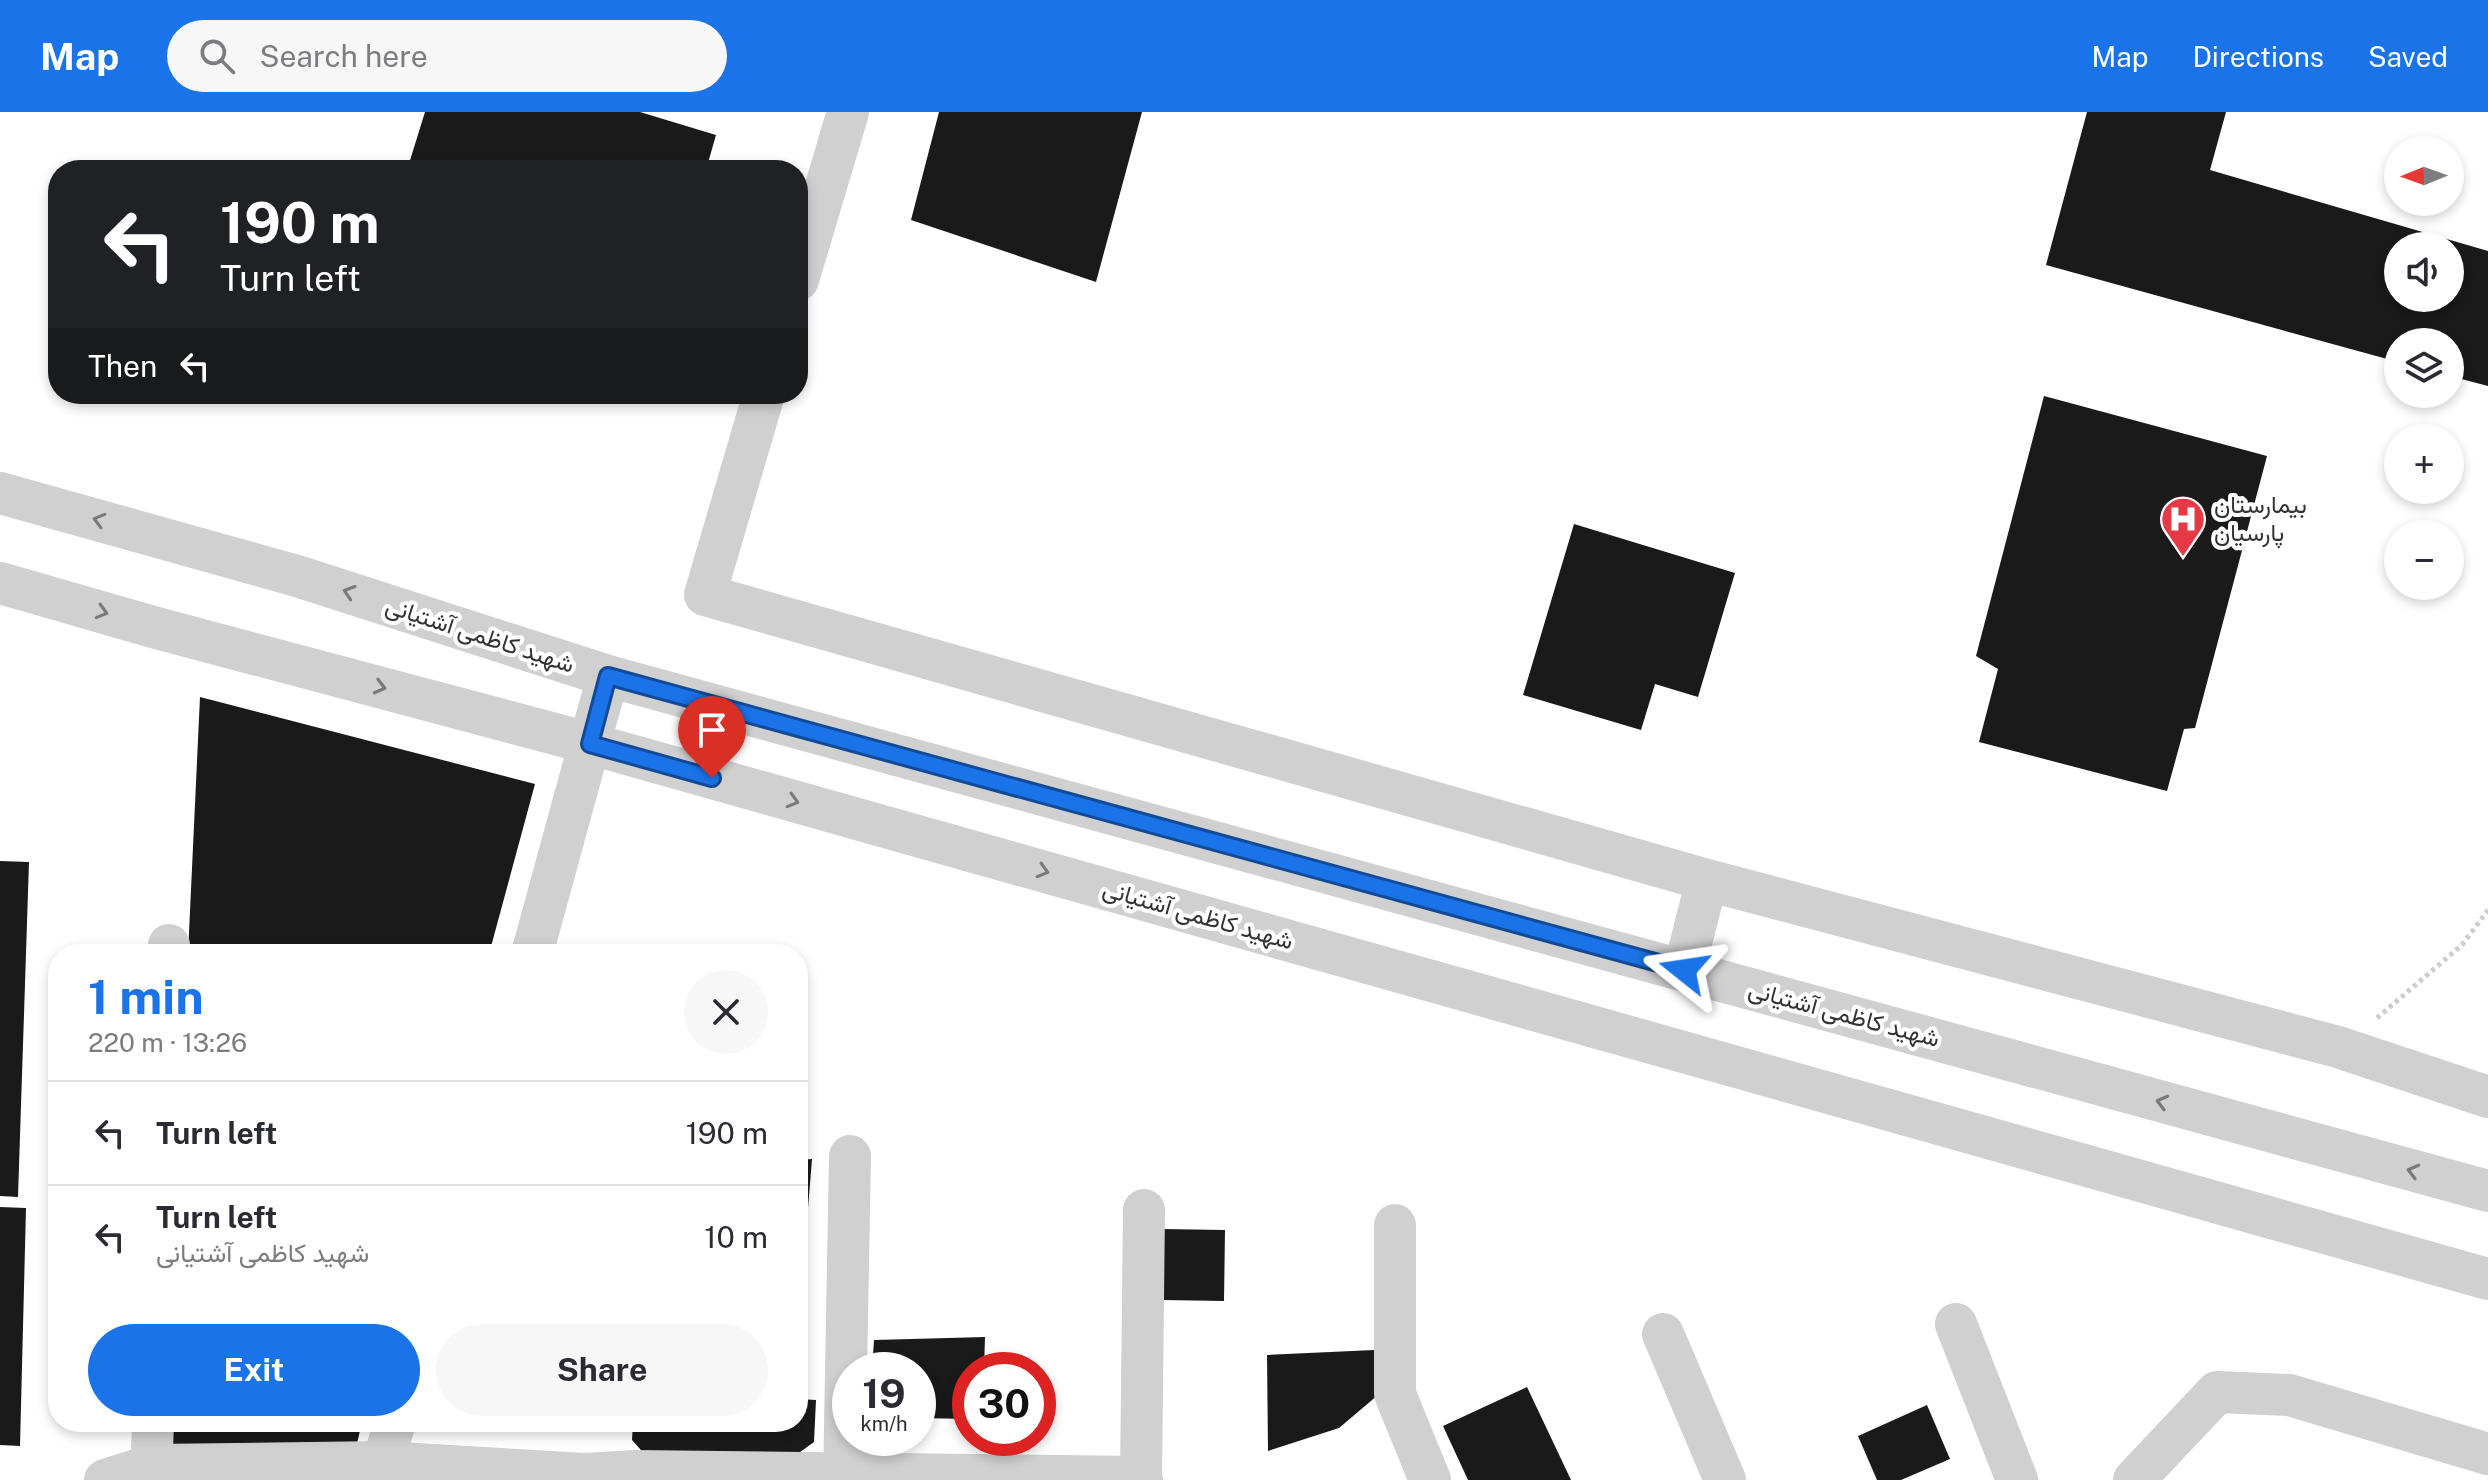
<!DOCTYPE html>
<meta charset="utf-8">
<style>
body{margin:0;font-family:"Public Sans",Vazirmatn,sans-serif;background:#f7f7f7;color:#2b2b33;height:100vh;display:flex;flex-direction:column;font-size:30px;white-space:nowrap}
*{box-sizing:border-box;margin:0}
p{font-size:26px;color:#7c7c81}
.icon{flex:none;width:44px;height:44px;fill:none;stroke:currentColor;stroke-width:2;stroke-linecap:round;stroke-linejoin:round}
.map{position:relative;flex:1;overflow:hidden}
.drawer{position:absolute;left:48px;top:832px;width:760px;height:488px;display:flex;flex-direction:column;background:#fff;border-radius:32px;box-shadow:0 4px 12px #0003}
.drawer>*{flex:none}
.top-card{position:absolute;left:48px;top:48px;width:760px;height:244px;border-radius:32px;box-shadow:0 4px 12px #0003;background:#202124;color:#fff;overflow:hidden}
.needle{width:52px;rotate:269deg}
.buttons{position:absolute;left:2384px;top:24px;display:grid;gap:16px}
.buttons a{display:grid;place-items:center;width:80px;height:80px;border-radius:50%;background:#fff;box-shadow:0 4px 12px #0003;font-size:40px}
.speed{position:absolute;left:832px;top:1240px;display:flex;gap:16px;font-size:40px;font-weight:700;text-align:center}
.speed>*{display:grid;place-content:center;width:104px;height:104px;border-radius:50%;background:#fff;box-shadow:0 4px 12px #0003;line-height:1}
.speed small{font-size:20px;font-weight:400}
.speed .limit{border:12px solid #d22;background:#fff;color:#111}
.pin{position:absolute;display:grid;place-items:center;width:68px;height:68px;color:#fff;margin:-82px -34px;border-radius:50% 50% 50% 0;rotate:-45deg;box-shadow:0 0 8px #0007}
.pin .icon{rotate:45deg}
.me{position:absolute;width:88px;margin:-44px;rotate:285deg;stroke-linejoin:round;filter:drop-shadow(0 0 6px #0008)}
.turn{display:flex;align-items:center;gap:28px;height:168px;padding:0 40px;font-size:36px}
.turn .icon{width:104px;height:104px;stroke-width:2.5}
.turn b{display:block;font-size:56px;line-height:68px}
.then{display:flex;align-items:center;height:76px;padding:0 40px;background:#0003;gap:16px;font-size:30px}
.round{display:grid;place-items:center;flex:none;width:84px;height:84px;border-radius:42px;background:#f7f7f7}
.overview{display:flex;align-items:center;justify-content:space-between;height:136px;padding:0 40px}
h1{font-size:48px;font-weight:700;line-height:60px;color:#1a73e8}
.primary-button{display:flex;gap:16px;margin-top:auto;padding:16px 40px}
.primary-button a{flex:1;height:92px;border-radius:48px;background:#1a73e8;color:#fff;font-size:32px;font-weight:700;line-height:92px;text-align:center}
.primary-button a+a{background:#f7f7f7;color:#2b2b33}
ul{padding:0;list-style:none}
li{display:flex;align-items:center;gap:24px;height:104px;padding:0 40px;border-top:2px solid #e1e1e2}
li div{flex:1}
li b{display:block;font-size:30px}
li em{font-style:normal}
header{display:flex;align-items:center;gap:48px;box-sizing:border-box;height:112px;padding:0 40px;background:#1a73e8;color:#fff}
header strong{font-size:38px}
nav{display:flex;gap:44px;margin-inline-start:auto;font-size:28px}
.search{width:560px;height:72px;background:#f7f7f7;display:flex;align-items:center;gap:20px;box-sizing:border-box;padding:0 28px;border-radius:44px;color:#7c7c81;font-size:30px}
.map>svg:first-child{display:block}
.building{fill:#1a1a1a;fill-rule:evenodd}
.lines{fill:none;stroke-linecap:round;stroke-linejoin:round}
.path{stroke:#cdcdcd;stroke-width:5;stroke-dasharray:4 4;stroke-linecap:butt}
.street{stroke:#d0d0d0;stroke-width:42}
.oneway{stroke:#7a7a7a}
.route-casing{stroke:#114b97;stroke-width:20}
.route{stroke:#1a73e8;stroke-width:14}
.labels{text-anchor:middle;stroke-width:8;stroke-linejoin:round;paint-order:stroke}
.poi-label{font-size:24px;fill:#333;stroke:#fff;text-anchor:start}
.street-label{font-size:24px;fill:#333;stroke:#fff}
</style>
<header>
<strong>Map</strong>
<div class="search"><svg class="icon" aria-label="search" viewBox="0 0 24 24"><circle cx="10" cy="10" r="6"/><path d="M15 15l6 6"/></svg>Search here</div>
<nav><a>Map</a><a>Directions</a><a>Saved</a></nav>
</header>
<div class="map">
<svg width="2488" height="1368" viewBox="0 0 2488 1368">
<rect width="100%" height="100%" fill="#fff"/>
<path class="building" d="M425,0H640L716,23L706,58H407Z
M939,0H1142L1096,170L911,108Z
M2087,0H2226L2210,58L2488,139V274L2450,264V230H2398V250L2046,153ZM2398,134H2450V186H2398Z
M2044,284L2267,344L2195,616L2184,617L2167,679L1979,630L1998,557L1976,544Z
M1574,412L1735,461L1698,585L1655,572L1641,618L1523,583Z
M200,585L535,672L489,842H188Z
M0,749L29,750L18,1085L0,1084Z
M812,1047L800,1194H798V1048Z
M0,1095L26,1096L20,1334L0,1333Z
M1162,1117L1225,1118L1224,1189L1162,1188Z
M985,1225L984,1258H970V1307L918,1306V1258H872L874,1228Z
M1374,1238L1378,1283L1339,1316L1268,1339L1267,1243Z
M1527,1275L1571,1368H1468L1443,1314Z
M798,1287L816,1288L814,1330L789,1348L648,1346L632,1328L633,1310H798Z
M1927,1293L1950,1347L1901,1368H1877L1858,1324Z
M165,1310H362L356,1336L163,1341Z"/>
<g class="lines">
<path class="path" d="M2377,906L2462,833L2488,798"/>
<path class="street" d="M798,168L848,0
M764,282L705,483L1707,768L2338,935L2488,985
M0,381L297,464L608,564L2488,1079
M0,471L153,515L570,626L2488,1167
M168,842L169,833
M532,842L608,564
M1684,858L1707,768
M1395,1113V1282L1430,1368
M1956,1212L2017,1368
M1663,1222L1725,1368
M1141,1365L1144,1098
M105,1368L152,1353L382,1350L585,1362L635,1359L1141,1365L1142,1368
M151,1368L153,1310
M378,1368L395,1310
M844,1368L850,1044
M2134,1368L2217,1280L2289,1283L2488,1342"/>
</g>
<defs><path id="oneway-chevron" d="M-2-3.5L2.5 0L-2 3.5" fill="none" stroke-width="1.6" stroke-linecap="round" stroke-linejoin="round" transform="scale(2)"/></defs>
<g class="oneway">
<use href="#oneway-chevron" transform="translate(99 408) rotate(-164)"/>
<use href="#oneway-chevron" transform="translate(349 480) rotate(-162)"/>
<use href="#oneway-chevron" transform="translate(102 500) rotate(16)"/>
<use href="#oneway-chevron" transform="translate(380 575) rotate(15)"/>
<use href="#oneway-chevron" transform="translate(793 689) rotate(16)"/>
<use href="#oneway-chevron" transform="translate(1043 759) rotate(16)"/>
<use href="#oneway-chevron" transform="translate(2162 990) rotate(-165)"/>
<use href="#oneway-chevron" transform="translate(2413 1059) rotate(-165)"/>
</g>
<g class="lines">
<g class="route-casing">
<path id="route" d="M712,666L590,632L608,564L1684,858"/>
</g>
<use href="#route" class="route"/>
</g>
<defs>
<g id="hospital-pin" transform="scale(2.3)"><path d="M0 17L-7.5 6A9.5 9.5 0 1 1 7.5 6Z" fill="#e63946" stroke="#fff"/><path d="M-5-5h3v3.5h4V-5h3V5h-3V1.5h-4V5h-3Z" fill="#fff"/></g>
</defs>
<g fill-rule="evenodd">
<use href="#hospital-pin" x="2183" y="407"/>
</g>
<g class="labels">
<g class="poi-label">
<text x="2214" y="401">بیمارستان<tspan x="2214" dy="28">پارسیان</tspan></text>
</g>
<g class="street-label">
<text transform="translate(480 523) rotate(18)" y="8">شهید کاظمی آشتیانی</text>
<text transform="translate(1198 803) rotate(16)" y="8">شهید کاظمی آشتیانی</text>
<text transform="translate(1844 902) rotate(15)" y="8">شهید کاظمی آشتیانی</text>
</g>
</g>
</svg>
<div class="buttons">
<a><svg class="needle" viewBox="-14 -14 28 28"><path d="M0-13l5 13h-10z" fill="#e53935"/><path d="M0 13l5-13h-10z" fill="#7c7c81"/></svg></a>
<a><svg class="icon" aria-label="sound" viewBox="0 0 24 24"><path d="M4 9h4l5-4v14l-5-4H4zM17 9q2 3 0 6"/></svg></a>
<a><svg class="icon" aria-label="layers" viewBox="0 0 24 24"><path d="M12 4l9 5-9 5-9-5zM3 14l9 5 9-5"/></svg></a>
<a>+</a>
<a>−</a>
</div>
<div class="speed"><div>19<small>km/h</small></div><div class="limit">30</div></div>
<div class="pin" style="left:712px;top:666px;background:#d93025"><svg class="icon" aria-label="arrive" viewBox="0 0 24 24"><path d="M6 21V4h12l-3 4 3 4H6"/></svg></div>
<svg class="me" style="left:1684px;top:858px" viewBox="-20 -20 40 40"><path d="M0-17L14 15 0 8-14 15z" fill="#1a73e8" stroke="#fff" stroke-width="4"/></svg>
<div class="top-card">
<div class="turn"><svg class="icon" aria-label="left" viewBox="0 0 24 24"><path d="M17 20v-9H6M10 6l-5 5 5 5"/></svg><div><b>190 m</b>Turn left</div></div>
<div class="then">Then<svg class="icon" aria-label="left" viewBox="0 0 24 24"><path d="M17 20v-9H6M10 6l-5 5 5 5"/></svg></div>
</div>
<section class="drawer">
<div class="overview"><div><h1>1 min</h1><p>220 m · 13:26</p></div><a class="round"><svg class="icon" aria-label="close" viewBox="0 0 24 24"><path d="M6 6l12 12M18 6L6 18"/></svg></a></div>
<ul>
<li><svg class="icon" aria-label="left" viewBox="0 0 24 24"><path d="M17 20v-9H6M10 6l-5 5 5 5"/></svg><div><b>Turn left</b></div><em>190 m</em></li>
<li><svg class="icon" aria-label="left" viewBox="0 0 24 24"><path d="M17 20v-9H6M10 6l-5 5 5 5"/></svg><div><b>Turn left</b><p>شهید کاظمی آشتیانی</p></div><em>10 m</em></li>
</ul>
<div class="primary-button"><a>Exit</a><a>Share</a></div>
</section>
</div>
